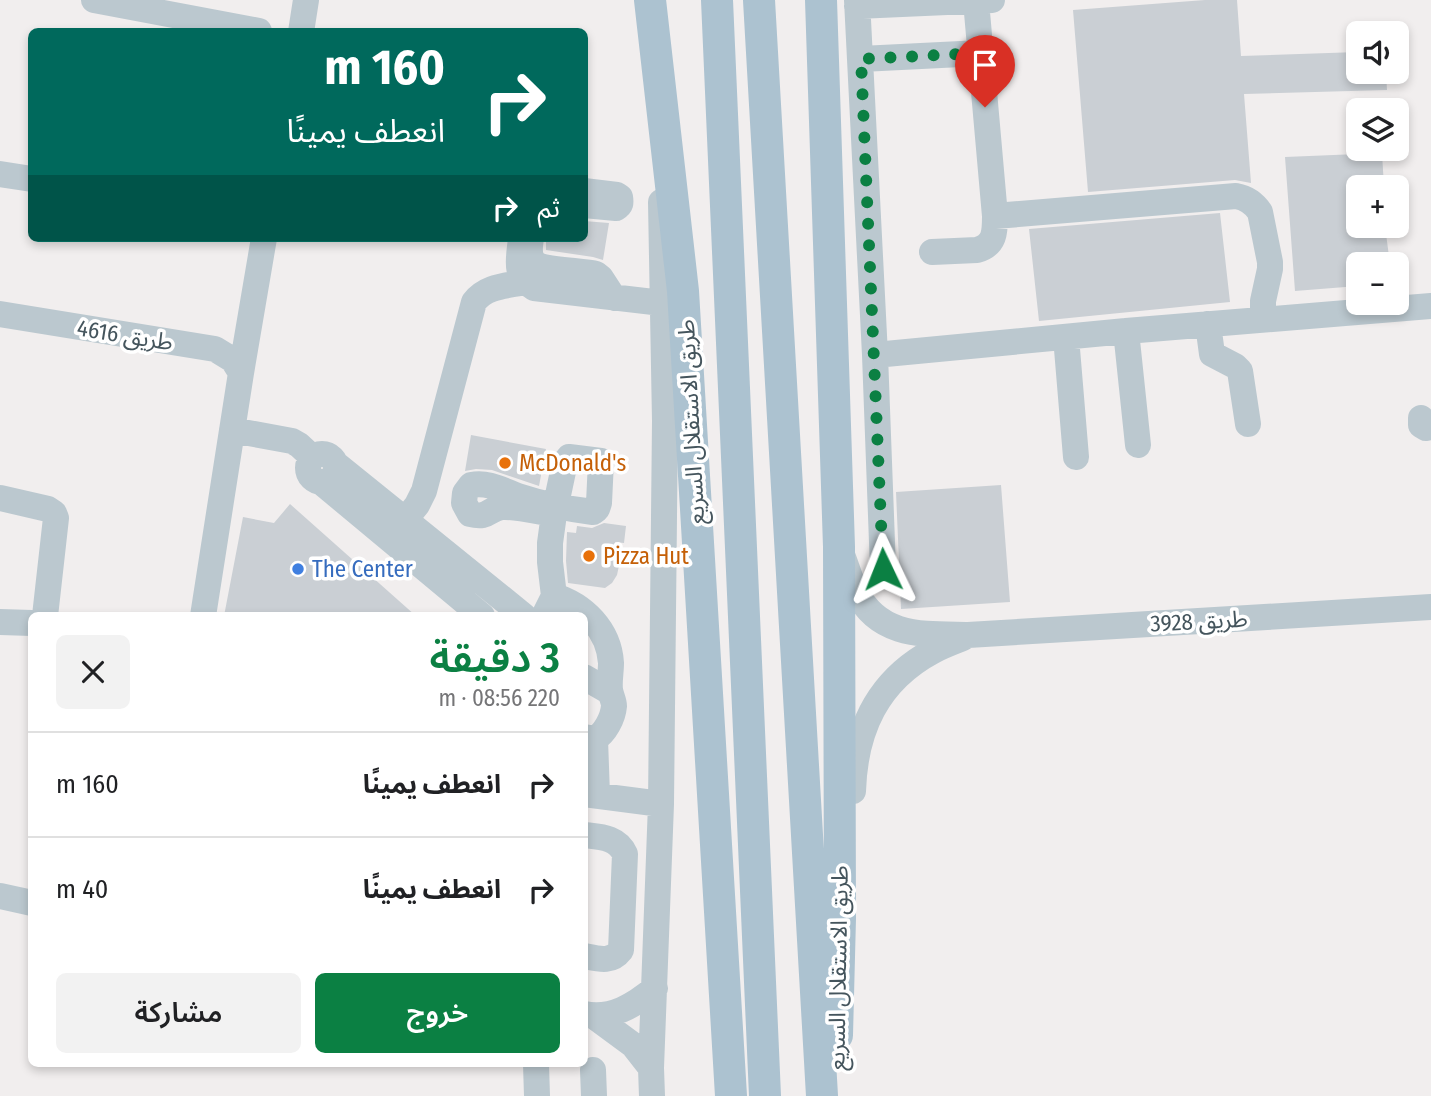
<!DOCTYPE html>
<html lang="ar">
<meta charset="utf-8">
<style>
body{margin:0;font-family:"Fira Sans Condensed","Noto Sans Arabic",sans-serif;background:#f2f2f2;color:#202124;direction:rtl;height:100vh;display:flex;flex-direction:column;font-size:26px;white-space:nowrap}
*{box-sizing:border-box;margin:0}
p{font-size:23px;color:#757577}
.icon{flex:none;width:38px;height:38px;fill:none;stroke:currentColor;stroke-width:2;stroke-linecap:round;stroke-linejoin:round}
.map{position:relative;flex:1;overflow:hidden;direction:ltr}
.drawer{position:absolute;left:28px;top:612px;width:560px;height:455px;display:flex;flex-direction:column;background:#fff;border-radius:10px;box-shadow:0 4px 10px #0003;direction:rtl}
.drawer>*{flex:none}
.hud{position:absolute;left:28px;top:28px;width:560px;height:214px;border-radius:10px;box-shadow:0 4px 10px #0003;direction:rtl;background:#00695c;color:#fff;overflow:hidden}
.controls{position:absolute;left:1346px;top:21px;display:grid;gap:14px}
.controls a{display:grid;place-items:center;width:63px;height:63px;border-radius:10px;background:#fff;box-shadow:0 4px 10px #0003;font-size:35px}
.pin{position:absolute;display:grid;place-items:center;width:60px;height:60px;color:#fff;margin:-72px -30px;border-radius:50% 50% 50% 0;rotate:-45deg;box-shadow:0 0 7px #0007}
.pin .icon{rotate:45deg}
.me{position:absolute;width:77px;margin:-38px;rotate:358deg;stroke-linejoin:round;filter:drop-shadow(0 0 5px #0008)}
.turn{display:flex;align-items:center;gap:24px;height:147px;padding:0 28px;font-size:32px}
.turn .icon{width:91px;height:91px;stroke-width:2.5}
.turn b{display:block;font-size:49px;line-height:60px}
.then{display:flex;align-items:center;height:66px;padding:0 28px;background:#0003;gap:14px;font-size:26px}
.round{display:grid;place-items:center;flex:none;width:74px;height:74px;border-radius:10px;background:#f2f2f2}
.overview{display:flex;align-items:center;justify-content:space-between;height:119px;padding:0 28px}
h1{font-size:42px;font-weight:600;line-height:52px;color:#0b8043}
.primary-button{display:flex;gap:14px;margin-top:auto;padding:14px 28px}
.primary-button a{flex:1;height:80px;border-radius:10px;background:#0b8043;color:#fff;font-size:28px;font-weight:600;line-height:80px;text-align:center}
.primary-button a+a{background:#f2f2f2;color:#202124}
ul{padding:0;list-style:none}
li{display:flex;align-items:center;gap:21px;height:105px;padding:0 28px;border-top:2px solid #e0e0e0}
li div{flex:1}
li b{display:block;font-size:26px}
li em{font-style:normal}
.map>svg:first-child{display:block}
.building{fill:#cacfd4}
.lines{fill:none;stroke-linecap:round;stroke-linejoin:round}
.minor{stroke:#bbc8cf;stroke-width:26}
.major{stroke:#acc2d0;stroke-width:32}
.route{stroke:#0b8043;stroke-width:12;stroke-dasharray:0 21.6}
.food-dot{fill:#e8710a;stroke:#fff;stroke-width:2.5}
.shop-dot{fill:#3f7fe0;stroke:#fff;stroke-width:2.5}
.labels{text-anchor:middle;stroke-width:7;stroke-linejoin:round;paint-order:stroke}
.street-label{font-size:23px;fill:#45555d;stroke:#fff}
.food-label{font-size:23px;fill:#c56008;stroke:#fff;text-anchor:start}
.shop-label{font-size:23px;fill:#366cbe;stroke:#fff;text-anchor:start}
</style>
<div class="map">
<svg width="1431" height="1096" viewBox="0 0 1431 1096">
<rect width="100%" height="100%" fill="#f1eeee"/>
<path class="building" d="M1205,0H1237L1241,56L1358,52V72H1386L1387,90L1244,94L1251,183L1235,180L1088,192L1073,10Z
M1382,153L1384,187H1358V226H1385L1390,264H1358V286L1295,291L1285,157Z
M1220,213L1230,302L1039,321L1029,229Z
M584,221L609,223L603,260L593,257L546,250V238H584Z
M471,435L546,449L539,486L492,470L476,469L465,471Z
M1001,485L1010,602L901,609L896,492Z
M290,504L416,616H224L243,517L274,523Z
M604,523L626,526L624,543L615,542L620,561L617,575L612,583L605,588L568,583L566,561L567,532L576,533L577,526L592,528Z"/>
<g class="lines">
<path class="minor" d="M94,0L259,31
M857,0L875,355
M857,6L992,0
M301,32L306,0
M861,59L981,53
M0,174L32,179
M584,191L617,195L620,197C621,203 621,205 616,208L584,205
M995,216L1236,196C1247,198 1254,203 1260,212L1270,262V269L1263,301V319
M521,238C519,260 513,275 534,288L662,303
M531,238C530,246 528,254 533,261C541,271 582,270 596,274L601,278L614,298
M932,252L977,250C995,245 995,232 995,216L976,1
M0,314L215,349L233,360L241,373L203,616
M1208,324L1212,354L1235,366L1240,371L1248,424
M1126,331L1138,445
M1066,337L1076,457
M241,373L264,238
M1421,418V425L1426,428L1431,427
M232,430L292,441L299,445L312,457
M308 468a14 14 0 1 1 28 0a14 14 0 1 1-28 0Z
M336,464L524,616
M321,482L482,616
M0,498L48,509L54,513L56,518L45,616
M405,520L417,505L424,491L474,302C486,286 506,286 525,282
M842,555C847,567 850,580 856,591C879,638 924,634 968,635L1431,607
M883,569L875,355L1126,331L1431,306
M554,596C584,605 609,630 611,663C611,672 609,681 610,690C611,696 614,701 614,706C613,718 605,733 595,739C592,741 588,741 584,742
M544,616L554,596L550,562V543L554,514L565,462L569,457L601,461L599,503L597,509L593,512C569,509 542,504 518,496C501,490 490,482 471,485L465,493L464,503L470,514C489,519 488,509 502,507C517,506 539,512 554,514
M0,622L32,623
M584,677L610,692
M584,737L595,739L597,795
M853,791C855,730 877,681 933,651C942,646 953,642 963,638
M584,794L661,804
M584,835C601,837 617,837 625,854L621,950C611,963 599,959 584,956
M0,896L32,903
M584,1014C611,1020 635,1005 655,988
M595,1017L633,1045L651,1068
M536,1064L537,1096
M593,1070L594,1096
M652,1096L651,1068L661,804L665,421L661,202"/>
<path class="major" d="M650,0L683,291L731,1096
M717,0L765,1096
M759,0L822,1096
M821,0L839,547L840,918L837,1035"/>
</g>
<g class="lines">
<path class="route" d="M883,569L861,59L981,53L985,107"/>
</g>
<g class="food-dot">
<circle cx="505" cy="463" r="7"/>
<circle cx="589" cy="556" r="7"/>
</g>
<circle class="shop-dot" cx="298" cy="569" r="7"/>
<g class="labels">
<g class="street-label">
<text transform="translate(125 335) rotate(9)" y="8">طريق 4616</text>
<text transform="translate(691 422) rotate(-93)" y="8">طريق الاستقلال السريع</text>
<text transform="translate(1199 621) rotate(-3)" y="8">طريق 3928</text>
<text transform="translate(838 968) rotate(-89)" y="8">طريق الاستقلال السريع</text>
</g>
<g class="food-label">
<text x="519" y="471">McDonald's</text>
<text x="603" y="564">Pizza Hut</text>
</g>
<g class="shop-label">
<text x="312" y="577">The Center</text>
</g>
</g>
</svg>
<div class="controls">
<a><svg class="icon" aria-label="sound" viewBox="0 0 24 24"><path d="M4 9h4l5-4v14l-5-4H4zM17 9q2 3 0 6"/></svg></a>
<a><svg class="icon" aria-label="layers" viewBox="0 0 24 24"><path d="M12 4l9 5-9 5-9-5zM3 14l9 5 9-5"/></svg></a>
<a>+</a>
<a>−</a>
</div>
<div class="pin" style="left:985px;top:107px;background:#d93025"><svg class="icon" aria-label="arrive" viewBox="0 0 24 24"><path d="M6 21V4h12l-3 4 3 4H6"/></svg></div>
<svg class="me" style="left:883px;top:569px" viewBox="-20 -20 40 40"><path d="M0-17L14 15 0 8-14 15z" fill="#0b8043" stroke="#fff" stroke-width="4"/></svg>
<div class="hud">
<div class="turn"><svg class="icon" aria-label="right" viewBox="0 0 24 24"><path d="M7 20v-9h11M14 6l5 5-5 5"/></svg><div><b>160 m</b>انعطف يمينًا</div></div>
<div class="then">ثم<svg class="icon" aria-label="right" viewBox="0 0 24 24"><path d="M7 20v-9h11M14 6l5 5-5 5"/></svg></div>
</div>
<section class="drawer">
<div class="overview"><div><h1>3 دقيقة</h1><p>220 m · 08:56</p></div><a class="round"><svg class="icon" aria-label="close" viewBox="0 0 24 24"><path d="M6 6l12 12M18 6L6 18"/></svg></a></div>
<ul>
<li><svg class="icon" aria-label="right" viewBox="0 0 24 24"><path d="M7 20v-9h11M14 6l5 5-5 5"/></svg><div><b>انعطف يمينًا</b></div><em>160 m</em></li>
<li><svg class="icon" aria-label="right" viewBox="0 0 24 24"><path d="M7 20v-9h11M14 6l5 5-5 5"/></svg><div><b>انعطف يمينًا</b></div><em>40 m</em></li>
</ul>
<div class="primary-button"><a>خروج</a><a>مشاركة</a></div>
</section>
</div>
